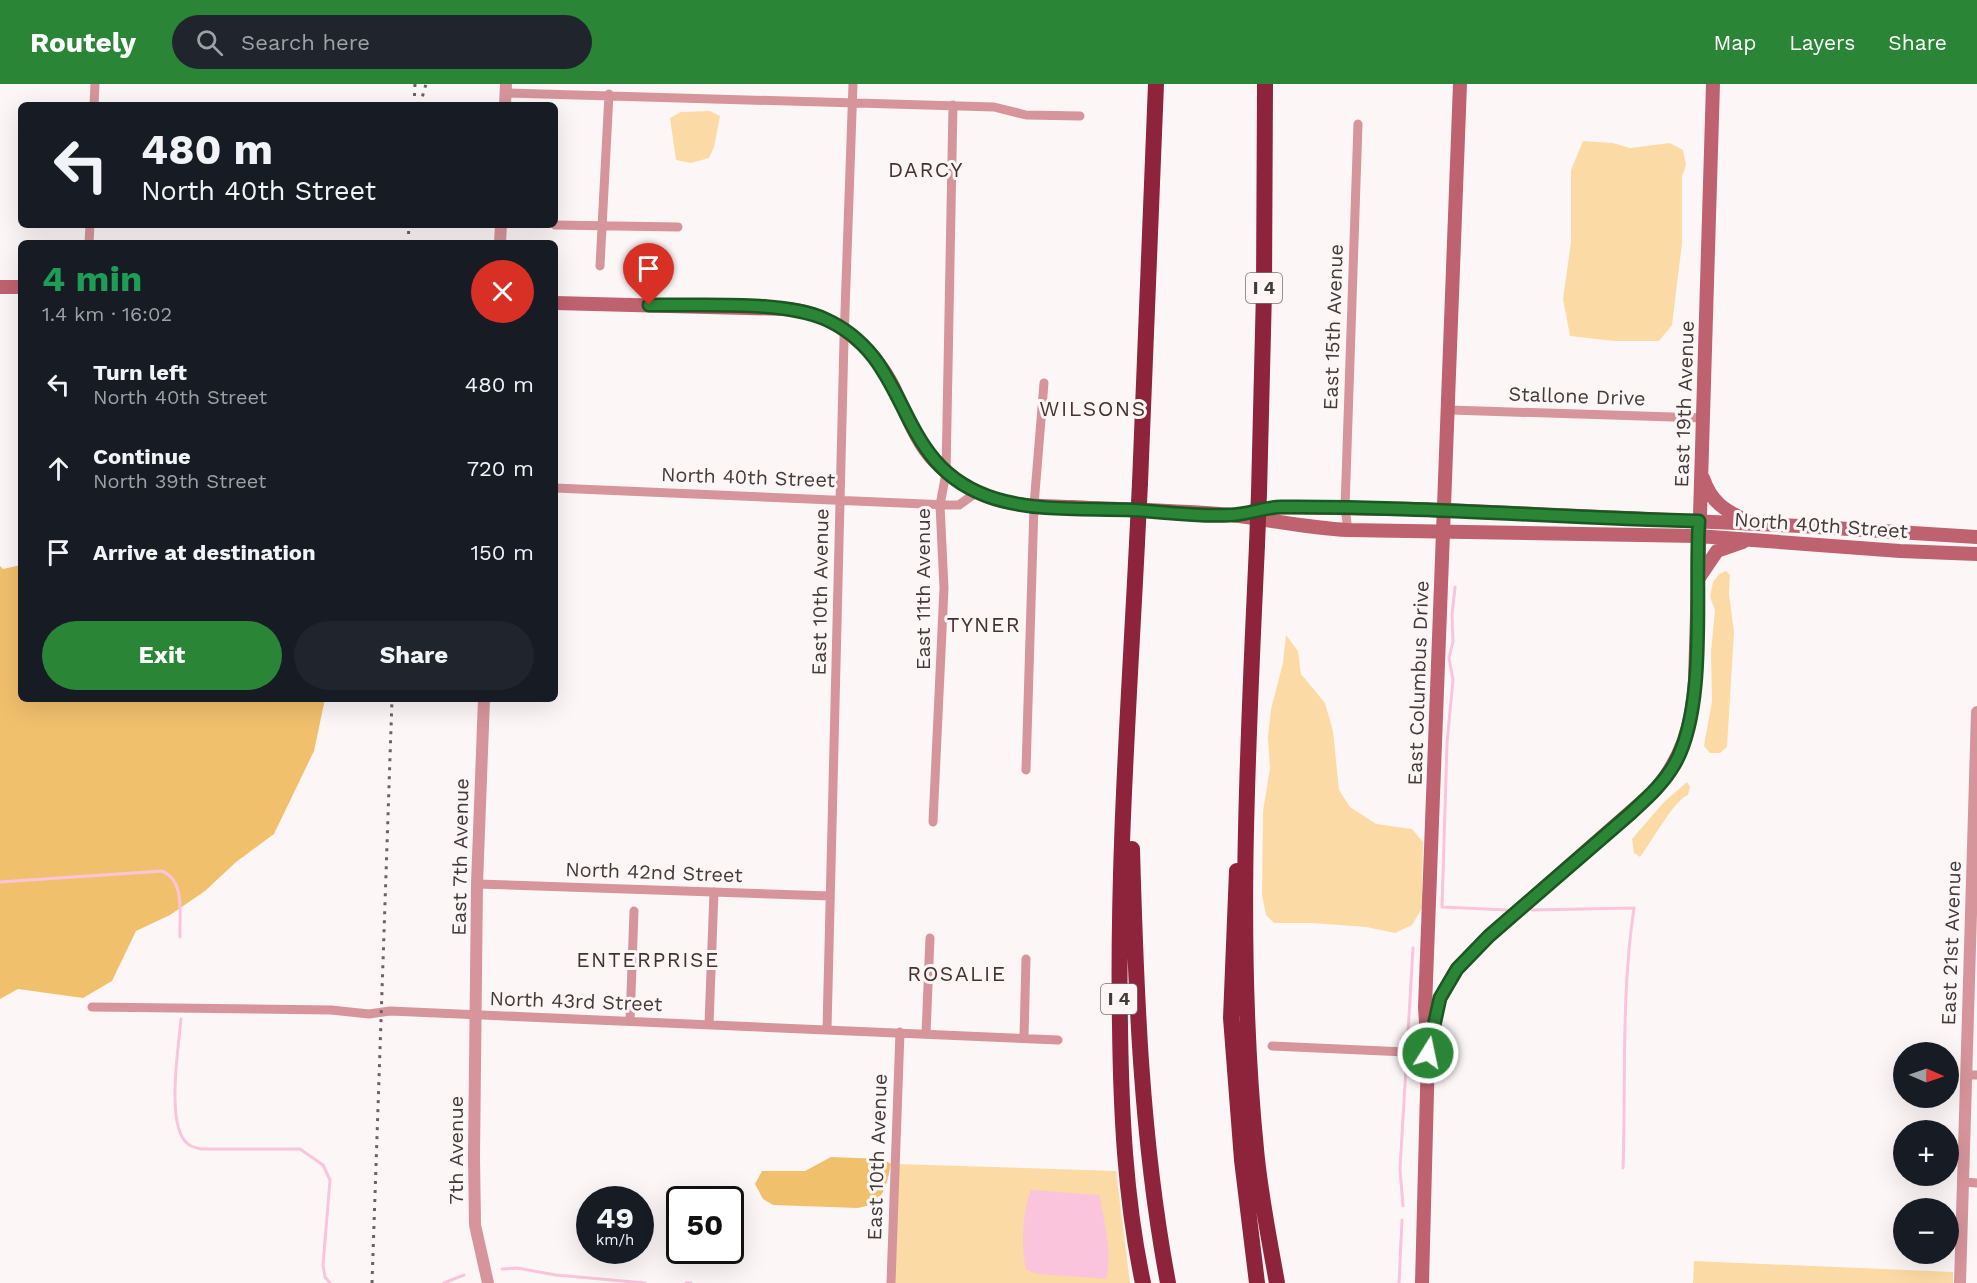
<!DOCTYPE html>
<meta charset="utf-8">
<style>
body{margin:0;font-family:"Work Sans",sans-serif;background:#20242c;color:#f1f3f6;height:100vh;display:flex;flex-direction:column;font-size:22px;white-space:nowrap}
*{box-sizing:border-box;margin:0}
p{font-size:20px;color:#9ea1a6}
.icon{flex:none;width:33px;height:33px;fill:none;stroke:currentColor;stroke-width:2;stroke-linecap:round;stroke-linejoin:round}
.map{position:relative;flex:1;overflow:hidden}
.panel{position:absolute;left:18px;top:156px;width:540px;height:462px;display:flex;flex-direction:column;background:#171b24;border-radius:9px;box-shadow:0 6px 24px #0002}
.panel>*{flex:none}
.top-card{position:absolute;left:18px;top:18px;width:540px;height:126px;border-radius:9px;box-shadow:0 6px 24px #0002;background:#171b24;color:#f1f3f6;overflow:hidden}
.needle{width:39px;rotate:92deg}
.tools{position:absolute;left:1893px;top:958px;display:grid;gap:12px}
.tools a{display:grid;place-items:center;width:66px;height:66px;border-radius:50%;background:#171b24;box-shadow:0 6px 24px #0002;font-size:30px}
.speed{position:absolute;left:576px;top:1102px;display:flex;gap:12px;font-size:30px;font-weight:700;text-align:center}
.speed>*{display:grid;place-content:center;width:78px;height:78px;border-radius:50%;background:#171b24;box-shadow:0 6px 24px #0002;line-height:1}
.speed small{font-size:15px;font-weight:400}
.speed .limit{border:3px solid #111;border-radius:9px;background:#fff;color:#111}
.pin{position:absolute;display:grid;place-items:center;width:51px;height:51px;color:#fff;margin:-62px -26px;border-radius:50% 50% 50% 0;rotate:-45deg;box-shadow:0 0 6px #0007}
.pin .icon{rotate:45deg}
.me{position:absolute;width:66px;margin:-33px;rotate:10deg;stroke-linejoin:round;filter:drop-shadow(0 0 4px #0008)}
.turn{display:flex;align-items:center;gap:21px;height:126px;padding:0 24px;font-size:27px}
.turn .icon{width:78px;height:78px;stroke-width:2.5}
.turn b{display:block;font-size:42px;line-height:51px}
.round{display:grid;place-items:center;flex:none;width:63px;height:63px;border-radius:32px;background:#20242c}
.head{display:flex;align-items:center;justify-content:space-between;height:102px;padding:0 24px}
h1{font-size:36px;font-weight:700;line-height:45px;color:#1e9e55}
.primary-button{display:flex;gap:12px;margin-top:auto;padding:12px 24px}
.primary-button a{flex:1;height:69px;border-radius:36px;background:#2a8536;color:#fff;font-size:24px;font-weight:700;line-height:69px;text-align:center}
.primary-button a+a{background:#20242c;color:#f1f3f6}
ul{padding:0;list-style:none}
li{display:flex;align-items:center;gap:18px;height:84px;padding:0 24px}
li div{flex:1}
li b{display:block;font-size:22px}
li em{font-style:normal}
header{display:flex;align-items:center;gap:36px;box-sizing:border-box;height:84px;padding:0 30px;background:#2a8536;color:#fff}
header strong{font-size:28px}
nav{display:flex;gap:33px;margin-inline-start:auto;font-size:21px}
.search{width:420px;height:54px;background:#20242c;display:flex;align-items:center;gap:15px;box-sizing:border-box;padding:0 21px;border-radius:33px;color:#9ea1a6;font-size:22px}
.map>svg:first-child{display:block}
.green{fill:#fcdaa5}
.forest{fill:#f1c06d}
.water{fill:#fac4dc}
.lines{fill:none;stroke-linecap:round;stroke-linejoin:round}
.stream{stroke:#fac4dc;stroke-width:3}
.minor{stroke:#d6959b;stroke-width:9}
.tertiary{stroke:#d6959b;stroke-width:12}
.secondary{stroke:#bf626f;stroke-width:14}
.motorway{stroke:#8d243b;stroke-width:16}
.rail{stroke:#6b6261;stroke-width:3;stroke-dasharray:3 6;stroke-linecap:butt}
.motorway-bridge{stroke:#8d243b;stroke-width:16}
.route-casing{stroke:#1b5623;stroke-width:15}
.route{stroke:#2a8536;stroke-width:10}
.labels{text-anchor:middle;stroke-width:6;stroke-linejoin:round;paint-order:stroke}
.shield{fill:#fcf7f6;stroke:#7b7371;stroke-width:1.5}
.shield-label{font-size:18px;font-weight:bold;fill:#443a38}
.street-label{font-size:20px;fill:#443a38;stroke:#fcf7f6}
.neighbourhood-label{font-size:21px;letter-spacing:1.5px;fill:#45322e;stroke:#fcf7f6}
</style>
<header>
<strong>Routely</strong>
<div class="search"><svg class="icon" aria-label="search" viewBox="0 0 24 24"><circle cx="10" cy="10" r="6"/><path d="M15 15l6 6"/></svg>Search here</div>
<nav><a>Map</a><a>Layers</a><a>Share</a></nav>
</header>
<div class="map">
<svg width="1977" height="1199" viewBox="0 0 1977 1199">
<rect width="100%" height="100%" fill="#fcf7f6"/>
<path class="green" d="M710,27L720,32L714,63L709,74L691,79L676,76L670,34L681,28Z
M1583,57L1613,59L1630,64L1670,59L1683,66L1686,81L1682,92V159L1672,241L1659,257H1614L1570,252L1563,215L1571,158V86Z
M1726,487L1730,491L1729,510L1734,548L1727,663L1720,669H1710L1704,662L1712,617L1711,568L1715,526L1710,513L1713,498L1719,490Z
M1286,551L1298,567L1301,590L1325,619L1333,647L1339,706L1350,723L1376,740L1412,745L1423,758L1422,803L1424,821L1412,841L1395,849L1366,843L1312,839H1274L1266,831L1262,811L1263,727L1270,684L1268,653L1271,625L1283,579Z
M1687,698L1690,703L1688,711C1674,716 1651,759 1640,773L1634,769L1632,755L1664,718Z
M897,1080L1116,1087L1130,1199H893Z
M1694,1177L1953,1188V1199H1693Z"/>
<path class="forest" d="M21,481V615H325L314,667L274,750L236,778L205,807L170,831L136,847L112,897L83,914L18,905L0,915V482L3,485Z
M831,1073L883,1075L891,1080C886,1103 884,1120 858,1124L773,1121L763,1115L755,1100L762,1087H805Z"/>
<path class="water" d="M1031,1106L1100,1111C1103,1136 1114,1171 1106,1195L1037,1190L1026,1186C1021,1162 1022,1129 1031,1106Z"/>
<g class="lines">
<path class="stream" d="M1455,503L1452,531L1453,557L1449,574L1453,596L1447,659L1442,823L1507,826
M0,798L162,787C186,797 179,830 180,853
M1532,826L1634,824C1621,910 1626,997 1623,1084
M181,935C179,961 165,1043 188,1060C191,1063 198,1064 201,1065H300L323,1081L330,1096L323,1181L325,1193L330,1199
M1403,1122L1400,1085L1413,864
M502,1185L517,1184L556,1191L645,1199
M444,1199L464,1191
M686,1199H691
M1399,1199L1402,1136"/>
<path class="minor" d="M506,9L994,23L1026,31L1080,32
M94,21L95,0
M555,141L678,143
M89,159L90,141
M600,182L609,10
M1450,326L1704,334
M555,404L948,421H959L977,408
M1348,446L1345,424L1358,40
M1026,686L1034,421L1044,299
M933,738L944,504L940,421L946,389L953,21
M477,800L830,812
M92,923L331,926L369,930L390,927L1058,956
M630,937L634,827
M709,940L714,808
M827,945L844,256L853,0
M926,949L930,854
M1024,953L1026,875
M1272,962L1428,969
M1967,991H1977
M1963,1098L1977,1099
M891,1199L900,948"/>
<path class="tertiary" d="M505,21L506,0
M500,159L501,141
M484,615L477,800L474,1072L475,1141L488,1199
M1960,1199L1977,628"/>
<path class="secondary" d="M0,203H21
M555,219L788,225C835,230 872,262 893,302C904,324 911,347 926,367C938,384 957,397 975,407C1003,423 1041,422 1072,423C1125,426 1179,426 1231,431C1271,436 1309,444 1348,446L1698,452L1900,467L1977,470
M1703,394C1711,418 1724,426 1747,437
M1251,428L1277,423L1446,426L1801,442L1977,453
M1698,495L1717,467L1743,458
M1431,949L1440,914L1457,885L1489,852L1652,709C1682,676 1692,641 1695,597L1713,0
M1422,1199L1428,969L1425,923L1460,0"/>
<path class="motorway" d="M1140,399L1156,0
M1259,409L1264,207L1265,0
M1137,459C1129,619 1117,780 1120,941C1121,1026 1125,1115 1143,1199
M1257,461C1248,661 1236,865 1256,1065C1260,1110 1269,1154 1277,1199
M1132,765C1136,910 1141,1056 1168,1199
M1237,787L1231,934L1242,1076L1257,1199"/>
<path class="rail" d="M414,21L415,0
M420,21L426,0
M408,159L409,141
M372,1199L392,615"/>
<path class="motorway-bridge" d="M1137,459L1140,399
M1257,461L1259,409"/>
</g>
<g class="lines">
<g class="route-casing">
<path id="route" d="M649,221C698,222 782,216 825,235C917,276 890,383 996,415C1039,428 1089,424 1133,426C1165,428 1198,433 1230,431C1247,431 1264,423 1281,423C1420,422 1560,434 1699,437C1694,506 1708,623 1674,681C1663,700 1647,714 1631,729L1489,852L1457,885L1440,914L1428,969"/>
</g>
<use href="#route" class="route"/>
</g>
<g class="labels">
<g class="shield">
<rect x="1246" y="189" width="36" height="30" rx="4.5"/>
<rect x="1101" y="900" width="36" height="30" rx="4.5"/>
</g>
<g class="shield-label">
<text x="1264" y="210">I 4</text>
<text x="1119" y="921">I 4</text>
</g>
<g class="street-label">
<text transform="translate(1333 243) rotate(-88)" y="7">East 15th Avenue</text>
<text transform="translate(1577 312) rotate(2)" y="7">Stallone Drive</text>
<text transform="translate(1684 320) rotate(-88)" y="7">East 19th Avenue</text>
<text transform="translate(748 393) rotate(2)" y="7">North 40th Street</text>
<text transform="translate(1821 441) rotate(4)" y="7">North 40th Street</text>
<text transform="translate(923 505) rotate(-90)" y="7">East 11th Avenue</text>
<text transform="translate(820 508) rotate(-89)" y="7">East 10th Avenue</text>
<text transform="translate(1418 599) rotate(-88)" y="7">East Columbus Drive</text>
<text transform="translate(460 773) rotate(-89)" y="7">East 7th Avenue</text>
<text transform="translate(654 788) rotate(2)" y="7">North 42nd Street</text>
<text transform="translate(1951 859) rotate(-88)" y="7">East 21st Avenue</text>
<text transform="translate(576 917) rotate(2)" y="7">North 43rd Street</text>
<text transform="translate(456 1066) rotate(-90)" y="7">7th Avenue</text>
<text transform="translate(877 1073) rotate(-88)" y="7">East 10th Avenue</text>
</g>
<g class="neighbourhood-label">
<text x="926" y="93">DARCY</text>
<text x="1093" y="332">WILSONS</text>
<text x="984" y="548">TYNER</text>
<text x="648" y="883">ENTERPRISE</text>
<text x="957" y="897">ROSALIE</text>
</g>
</g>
</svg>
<div class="tools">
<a><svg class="needle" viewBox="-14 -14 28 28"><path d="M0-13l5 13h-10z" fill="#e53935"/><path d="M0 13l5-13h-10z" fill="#9ea1a6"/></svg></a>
<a>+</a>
<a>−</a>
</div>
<div class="speed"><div>49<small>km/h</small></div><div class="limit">50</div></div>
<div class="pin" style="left:649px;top:221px;background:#d93025"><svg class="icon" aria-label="arrive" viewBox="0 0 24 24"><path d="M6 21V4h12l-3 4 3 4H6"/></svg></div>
<svg class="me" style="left:1428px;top:969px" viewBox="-20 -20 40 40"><circle r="17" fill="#2a8536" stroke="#fff" stroke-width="3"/><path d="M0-11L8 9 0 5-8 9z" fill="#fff"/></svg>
<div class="top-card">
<div class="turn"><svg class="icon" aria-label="left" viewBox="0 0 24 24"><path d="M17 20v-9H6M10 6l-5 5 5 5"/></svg><div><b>480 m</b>North 40th Street</div></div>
</div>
<section class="panel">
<div class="head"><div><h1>4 min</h1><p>1.4 km · 16:02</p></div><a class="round" style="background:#d93025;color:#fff"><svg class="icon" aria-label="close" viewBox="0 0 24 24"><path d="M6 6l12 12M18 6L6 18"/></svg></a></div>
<ul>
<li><svg class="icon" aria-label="left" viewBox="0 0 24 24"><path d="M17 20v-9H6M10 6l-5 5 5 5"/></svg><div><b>Turn left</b><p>North 40th Street</p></div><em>480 m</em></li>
<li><svg class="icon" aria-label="ahead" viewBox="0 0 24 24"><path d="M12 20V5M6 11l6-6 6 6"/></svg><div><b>Continue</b><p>North 39th Street</p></div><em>720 m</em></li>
<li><svg class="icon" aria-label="arrive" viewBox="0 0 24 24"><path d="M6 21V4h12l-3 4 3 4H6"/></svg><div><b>Arrive at destination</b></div><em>150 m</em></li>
</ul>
<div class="primary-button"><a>Exit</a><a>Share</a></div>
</section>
</div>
